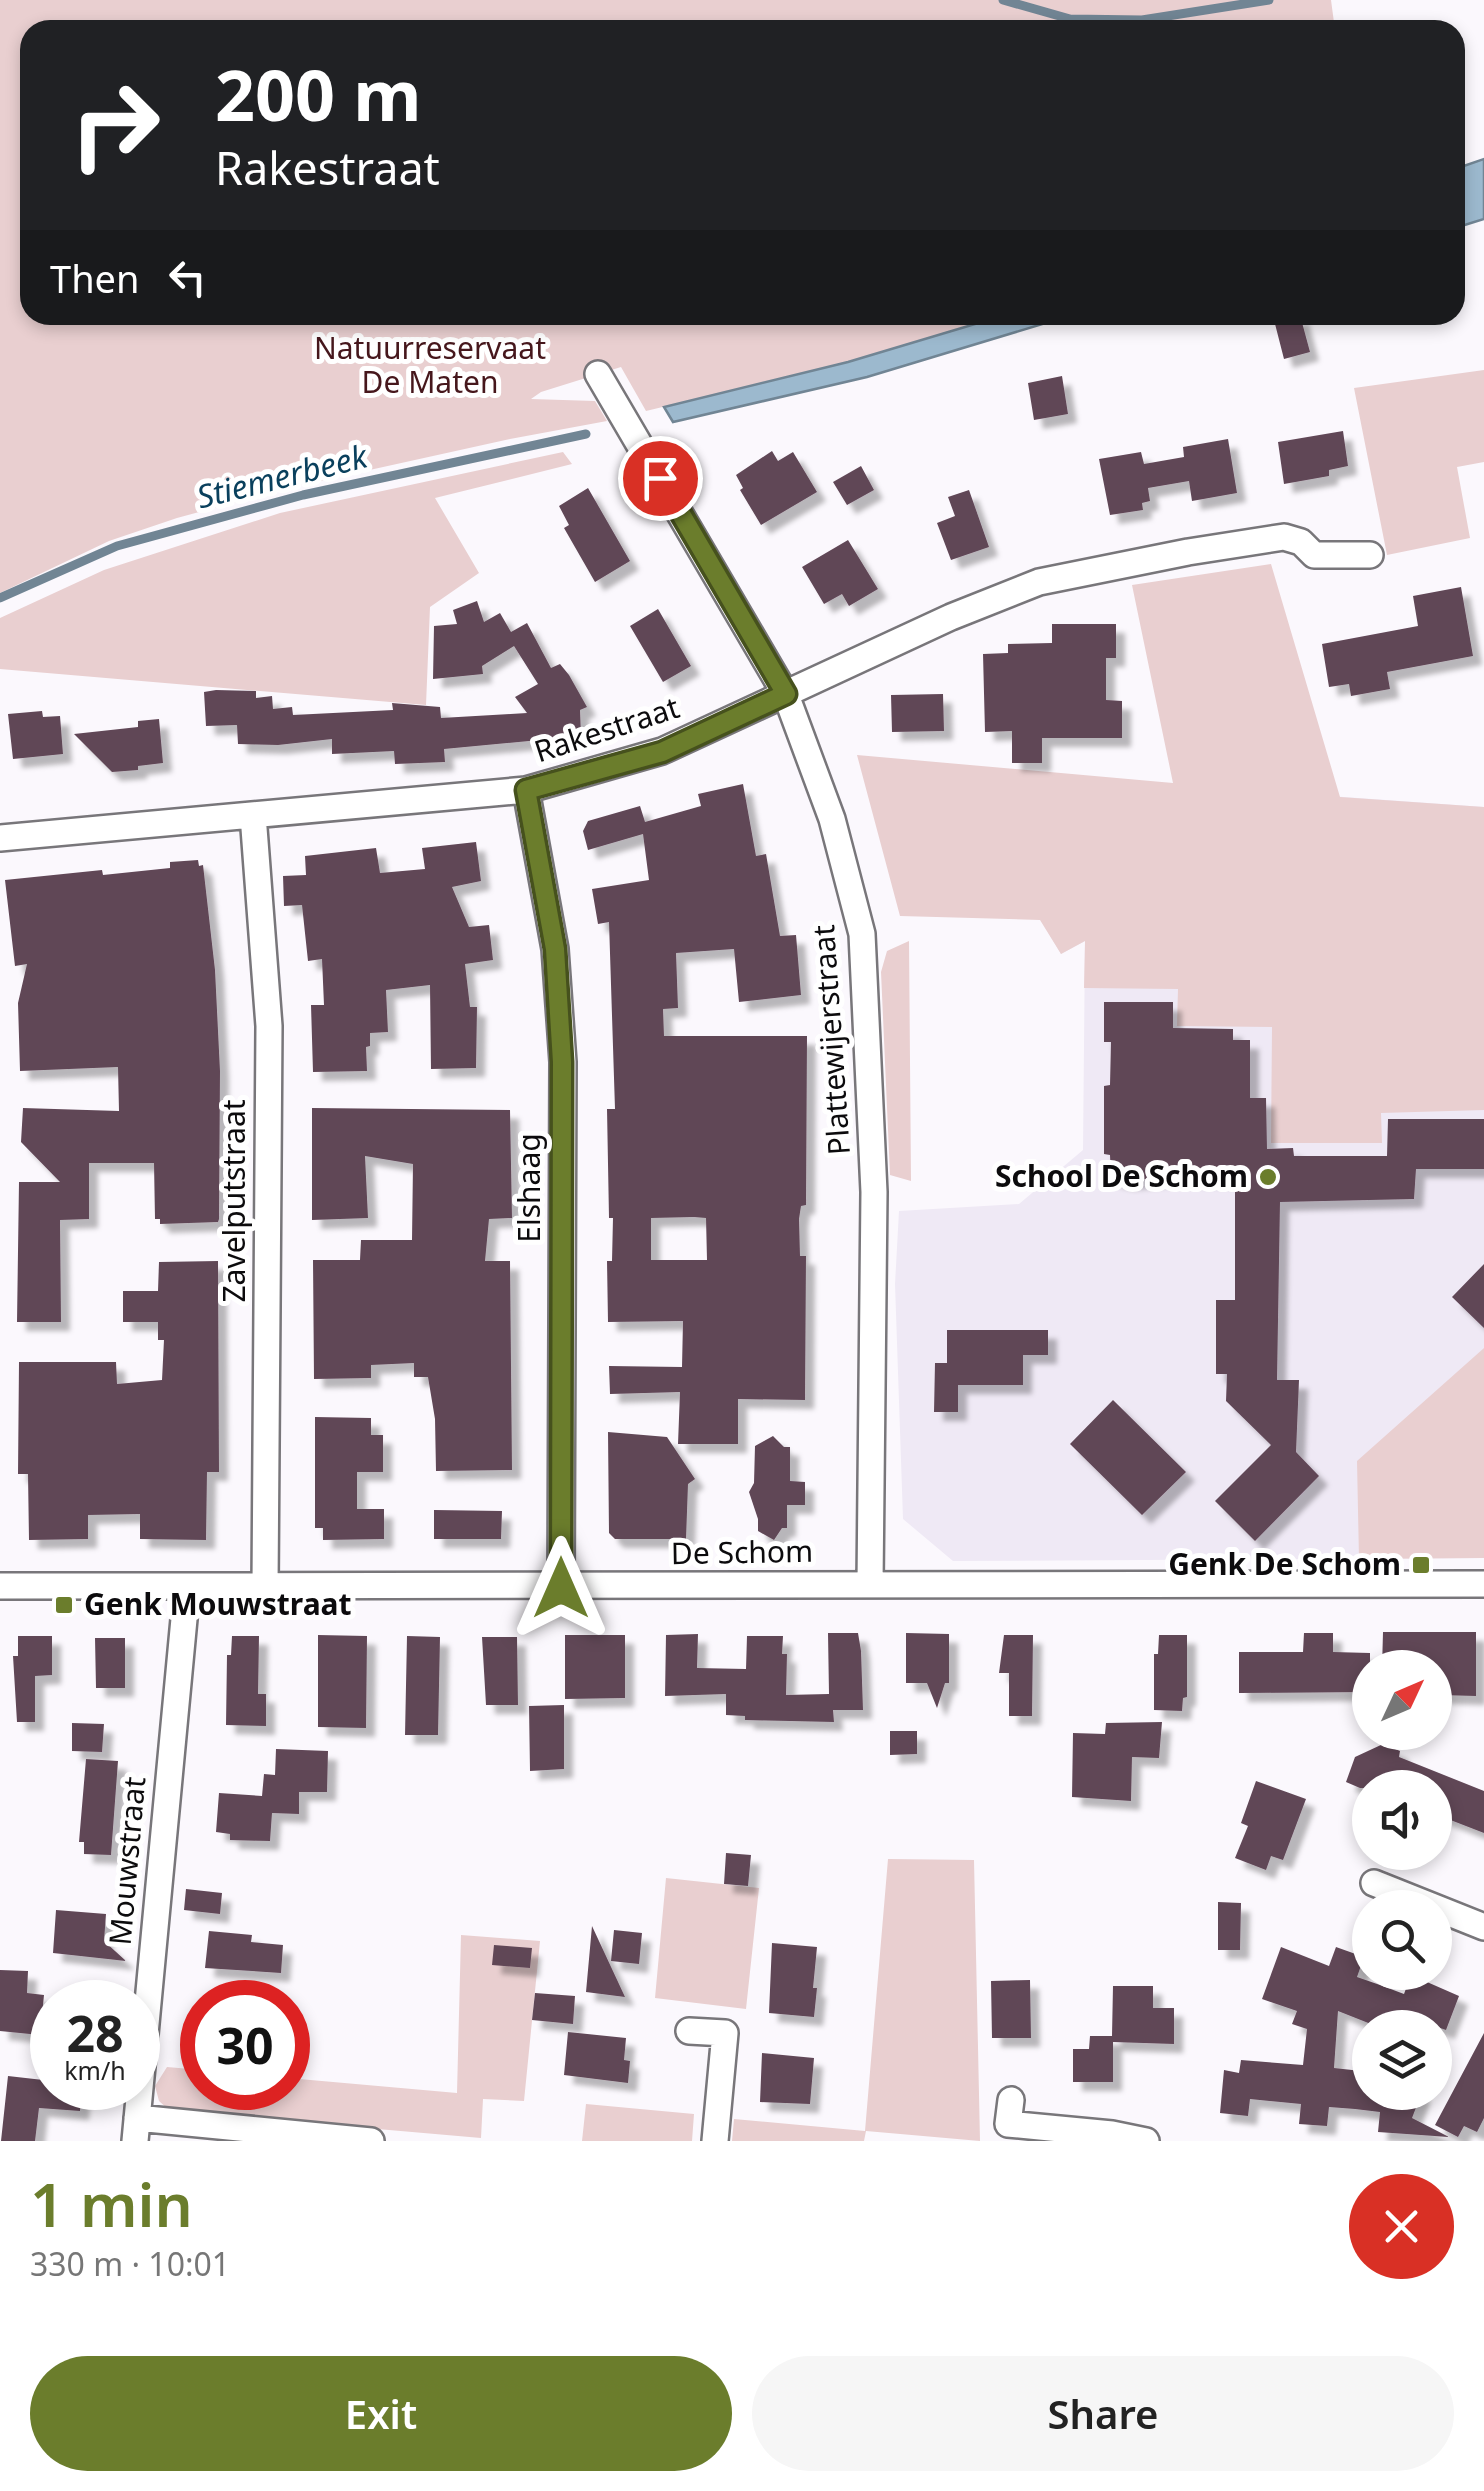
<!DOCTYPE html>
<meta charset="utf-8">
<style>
body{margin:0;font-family:"Noto Sans",sans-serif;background:#f6f6f6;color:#222;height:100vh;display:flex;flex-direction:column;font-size:38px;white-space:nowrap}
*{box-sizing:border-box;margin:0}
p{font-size:32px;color:#767676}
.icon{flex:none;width:55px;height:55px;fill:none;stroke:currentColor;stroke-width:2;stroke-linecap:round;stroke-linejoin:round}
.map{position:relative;height:2141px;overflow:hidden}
.details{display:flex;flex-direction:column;background:#fff;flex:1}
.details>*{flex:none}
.guide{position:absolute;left:20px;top:20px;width:1445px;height:305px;border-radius:30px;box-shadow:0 5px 15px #0003;background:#202124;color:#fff;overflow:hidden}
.needle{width:65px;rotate:46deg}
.controls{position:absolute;left:1352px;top:1650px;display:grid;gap:20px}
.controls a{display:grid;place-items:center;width:100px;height:100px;border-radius:50%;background:#fff;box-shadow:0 5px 15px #0003;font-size:50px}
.speed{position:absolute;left:30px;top:1980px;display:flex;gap:20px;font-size:50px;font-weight:700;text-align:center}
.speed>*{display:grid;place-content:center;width:130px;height:130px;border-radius:50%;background:#fff;box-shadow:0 5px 15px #0003;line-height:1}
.speed small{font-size:25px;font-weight:400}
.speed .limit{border:15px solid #d22;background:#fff;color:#111}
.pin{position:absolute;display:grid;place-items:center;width:85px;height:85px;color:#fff;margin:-42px;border:5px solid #fff;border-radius:50%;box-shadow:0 2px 10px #0007}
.me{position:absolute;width:110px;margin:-55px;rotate:0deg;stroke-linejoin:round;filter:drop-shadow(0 0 8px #0008)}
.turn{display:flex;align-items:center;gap:35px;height:210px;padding:0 30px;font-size:45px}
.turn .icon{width:130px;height:130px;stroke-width:2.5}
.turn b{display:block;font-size:70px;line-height:85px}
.then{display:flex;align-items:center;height:95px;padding:0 30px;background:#0003;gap:20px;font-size:38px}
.round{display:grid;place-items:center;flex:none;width:105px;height:105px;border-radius:52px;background:#f6f6f6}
.overview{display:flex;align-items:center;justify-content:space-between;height:170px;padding:0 30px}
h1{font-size:60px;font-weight:600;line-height:75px;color:#6b7d2c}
.button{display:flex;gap:20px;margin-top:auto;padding:20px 30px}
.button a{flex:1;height:115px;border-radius:60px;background:#6b7d2c;color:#fff;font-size:40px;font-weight:600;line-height:115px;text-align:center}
.button a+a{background:#f6f6f6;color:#222}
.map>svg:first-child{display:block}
.built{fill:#efe9f5}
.green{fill:#e9cfd0}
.water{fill:#9cb9ce;stroke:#718594;stroke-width:2.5}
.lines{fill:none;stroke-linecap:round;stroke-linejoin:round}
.stream{stroke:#718594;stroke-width:9}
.building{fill:#614757;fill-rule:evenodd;filter:url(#shadow)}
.minor-casing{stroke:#78767a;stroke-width:30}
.minor{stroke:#fff;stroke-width:25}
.route-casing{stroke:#46511d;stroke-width:25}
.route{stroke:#6b7d2c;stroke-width:18}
.poi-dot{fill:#6b7d2c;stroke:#fff;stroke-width:4}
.labels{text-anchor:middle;stroke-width:10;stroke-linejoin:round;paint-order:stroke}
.park-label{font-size:30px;fill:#46171c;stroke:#fff}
.street-label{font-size:30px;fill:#0c0b0d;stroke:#fff}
.poi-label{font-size:30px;font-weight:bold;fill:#0c0b0d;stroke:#fff;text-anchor:end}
.water-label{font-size:32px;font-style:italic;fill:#0a405d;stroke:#fff}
</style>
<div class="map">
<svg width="1484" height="2141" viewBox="0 0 1484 2141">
<defs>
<filter id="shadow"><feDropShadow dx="9" dy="9" stdDeviation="2.5" flood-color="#0004"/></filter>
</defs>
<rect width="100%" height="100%" fill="#fbf8fd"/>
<path class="built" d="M1330,796L1484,807V1558L953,1561L903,1519L895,1284L899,1211L1019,1204L1083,1150L1085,941L1061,954L1041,920Z"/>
<path class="green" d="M0,0H1331L1335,30H30V315H1005L849,362L646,411L621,367L541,392L531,399L595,401L607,421L510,439L288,488L177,518L109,541L0,593Z
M1484,370V462L1457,467L1470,538L1387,555L1354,388Z
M563,452L572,464L435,498L479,573L430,607L426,705L0,669V618L104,570L280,513Z
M1271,564L1340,797L1484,807V1110L1381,1113L1382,1143H1271L1272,1027L1177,1026L1178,989L1084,988L1085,941L1061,954L1040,920L900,916L857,755L1173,783L1132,585Z
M909,941L911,1181L890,1175L881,972L887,951Z
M1484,1348V1558L1359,1559L1357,1461Z
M888,1859L974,1860L980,2141L866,2131L864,2141H732L734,2119L865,2131Z
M666,1878L759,1888L746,2009L655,1998Z
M461,1935L540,1941L524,2101L483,2099L481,2138L170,2111L159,2101L155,2086L167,2067L202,2070V2088H288V2078L457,2093Z
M586,2104L694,2114L692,2141H582Z"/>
<path class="water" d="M1484,159V219L1455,228V169Z
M1005,315H1072L867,377L673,422L664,407L848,362Z"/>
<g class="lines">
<path class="stream" d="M1003,0L1070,19L1142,20L1269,0
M0,598L117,546L303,495L586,434"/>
</g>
<path class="building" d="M1300,315L1310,352L1284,359L1274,320Z
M1062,376L1068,414L1034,420L1028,383Z
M1343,431L1348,466L1329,470V476L1284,484L1278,442Z
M1228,439L1237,493L1192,501L1189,481L1148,488L1150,501L1142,503L1143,510L1110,515L1099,459L1141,452L1144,464L1184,457L1183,447Z
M772,451L778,461L793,452L817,492L761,525L740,490L743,488L736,475Z
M861,466L874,490L847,505L833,482Z
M588,488L630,561L595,582L564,528L569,525L559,506Z
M969,490L989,547L951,560L937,523L955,516L948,497Z
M848,540L878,589L849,606L842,594L824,604L802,567Z
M1461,587L1473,656L1387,672L1390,689L1351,696L1349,684L1329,687L1322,644L1418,626L1413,596Z
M477,601L484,622L500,613L511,632L527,623L551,668L560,664L569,675L587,707L580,710L581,736L444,749L445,762L395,764L394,751L332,754V739L278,745L238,744L237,725L206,726L204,692L216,690L256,691V698L272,696L273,709L292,707L293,715L393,710L392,703L440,707L441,718L527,713L515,697L538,684L514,646L482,666L483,674L433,679L434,626L457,624L453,610Z
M658,609L691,666L663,682L630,626Z
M1052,624H1116V658H1106V700L1122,701V738H1042V763H1012V731L985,732L983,654L1008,653V644L1052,643Z
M943,694L944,731L892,732L891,695Z
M42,711L43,717L60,716L63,754L13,759L8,714Z
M159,719L163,763L138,766V770L112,772L74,734L138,727V721Z
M743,784L756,856L766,854L780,936L796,935L801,995L739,1002L734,949L676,953L678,1008L663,1009L664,1036H807L806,1205L801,1206L799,1219L800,1256H806L805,1400L738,1399V1444H678L680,1392L610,1394L609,1366L682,1367L683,1321L608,1322L607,1261H612L613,1218H609L607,1109H615L609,922L598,924L592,889L649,880L643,834L588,850L583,831L588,821L640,806L645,822L701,806L698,794ZM694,1217L706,1218L707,1260H651V1218Z
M476,842L481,881L452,887L469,927L489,925L493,960L465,964L470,1007H477L476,1068L431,1069L430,985L386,990L388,1032L370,1033V1046L366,1047L367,1071L313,1072L311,1005H324L322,959L308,961L302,905L284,906L283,876L306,875L305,856L376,848L380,873L425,869L422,848Z
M198,860L199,866L203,865L215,970L220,1071L219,1219L218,1222L160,1224V1219H155L154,1163H89V1219L60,1220L61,1322H17L19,1182H60L21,1142L23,1108L119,1111L118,1067L20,1071L18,1003L27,964L15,966L5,880L102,870L103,875L170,868V862Z
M1104,1002H1173V1028L1233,1029V1040H1250V1098H1266L1267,1149L1293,1148L1294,1156H1387L1388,1119H1484V1169H1416L1414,1199L1280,1202L1277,1380H1299L1296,1452L1319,1476L1255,1541L1215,1501L1271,1445L1226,1401L1227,1374H1216V1300H1235V1179L1168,1177L1125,1181L1111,1178L1110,1155L1104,1154V1086L1110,1085L1111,1042H1104Z
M312,1108L510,1110L512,1218L489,1219L485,1261H510L512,1470L436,1471L435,1419L428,1377H414V1363L371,1365V1378L314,1379L313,1260H360L361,1240H412L413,1164L365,1156L368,1218L312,1220Z
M218,1261L219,1472H207L206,1540L140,1539V1514L88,1515V1539L29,1540L28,1474H18L19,1362H116L117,1384L162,1380L164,1340H158V1322H123V1291H158L159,1262Z
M1484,1264V1328L1452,1297Z
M947,1330H1048V1355H1023V1385H958V1412H934L935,1363H947Z
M1113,1400L1186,1472L1142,1515L1070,1444Z
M315,1417L371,1418V1435H383V1472H357V1509H384V1539L323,1540V1528H315Z
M608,1432L667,1437L695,1479L688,1484L686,1539H615L609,1533Z
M773,1436L784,1447H790V1481L805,1482V1505H787V1528H782L774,1540L758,1531V1519L749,1492L754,1483L755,1446Z
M434,1510L502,1511L501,1539H434Z
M1383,1632H1476V1696L1440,1695L1439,1691H1435V1668H1382Z
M828,1633H858L861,1651L863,1710H833L834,1722L745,1720V1716L726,1715V1694L665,1696L666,1635L698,1634L697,1668L746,1669L747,1636H783L782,1654H787L786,1695L829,1694Z
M906,1633L949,1634V1683H945L937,1708L927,1683H906Z
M1304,1633H1333V1652L1370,1653V1692L1239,1693V1652H1303Z
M318,1635L367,1636L366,1728L318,1727Z
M565,1635H625V1698L565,1699Z
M1004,1635H1033L1032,1716H1009V1673H999Z
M1159,1635H1187V1697L1183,1698L1182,1711L1154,1710V1654H1158Z
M18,1636H52V1675L35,1676V1722H17L13,1656H18Z
M232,1636H259L258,1694H266V1726L226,1725L227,1655H231Z
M407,1636L440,1637L438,1735H405Z
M482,1637H517L518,1705H486Z
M95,1638H125V1688H96Z
M564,1705V1769L530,1771L529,1706Z
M1162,1722L1159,1758L1132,1757L1131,1801L1072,1797L1073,1733L1105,1734L1106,1723Z
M72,1723L104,1724L102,1752L72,1751Z
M890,1731H917V1754L890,1755Z
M1383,1744L1400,1751L1399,1757L1484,1791V1833L1435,1814V1788H1360L1346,1782L1355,1757Z
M276,1749L328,1751L327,1792H299V1814L272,1813L270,1841L230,1840V1834L216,1832L219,1793L262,1796L264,1774L275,1775Z
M86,1759L118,1761L111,1855L84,1854V1842H79Z
M1256,1781L1306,1799L1283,1860L1271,1856L1266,1870L1235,1858L1248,1826L1241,1823Z
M726,1853L751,1855L748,1886L724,1884Z
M186,1889L222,1893L220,1914L184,1910Z
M1218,1902L1241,1903L1240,1950H1218Z
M56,1910L106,1914L104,1941L126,1961L53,1953Z
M592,1926L625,1997L586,1992Z
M614,1930L642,1933L639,1964L611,1961Z
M209,1931L252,1935L251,1942L283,1945L281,1973L205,1968Z
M772,1943L817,1947L813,1988H817L814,2017L769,2013Z
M494,1945L532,1948L530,1968L492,1965Z
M1281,1947L1329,1966L1336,1947L1364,1957L1357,1977L1380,1985L1404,1994L1411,1975L1459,1996L1446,2030L1397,2013L1392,2028H1381L1338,2011L1334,2068L1370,2072V2092H1422L1412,2118L1449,2137L1378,2132L1380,2112L1355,2109L1329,2107L1327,2126L1299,2124L1301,2104L1250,2099L1248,2116L1220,2113L1224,2070L1239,2073L1241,2060L1303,2065L1307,2029L1292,2024L1297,2011L1262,1999Z
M0,1970L28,1971L27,1993L44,1995L40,2035L0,2031Z
M1030,1980L1031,2038H992L991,1981Z
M1113,1986H1153V2008H1174V2044L1113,2042V2082H1073V2049H1089L1090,2036H1112Z
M535,1993L575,1996L573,2024L532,2020Z
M568,2032L626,2038L624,2060L630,2061L628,2083L564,2075Z
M1484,2033V2118L1477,2132L1464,2126L1458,2137L1435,2125Z
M762,2053L814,2058L810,2104L760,2102Z
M8,2076L52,2081V2088H82L80,2111L39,2108L35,2141H1Z"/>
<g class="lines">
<g class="minor-casing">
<path id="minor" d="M598,374L786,695L832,819L862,934L874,1192L870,1584
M526,790L555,949L563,1062L561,1588
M253,815L269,1026L265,1587
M0,838L526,790L662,751L951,617L1039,582L1188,552L1284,537L1301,542L1314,555H1370
M0,1586L1484,1584
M1374,1883L1484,1927
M689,2031L725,2033L715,2141
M1011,2100L1008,2124L1112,2134L1146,2141
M137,2118L371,2141
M135,2141L187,1587"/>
</g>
<use href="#minor" class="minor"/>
</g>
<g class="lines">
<g class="route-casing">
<path id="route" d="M561,1588L562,1062L555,949L526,790L662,752L786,694L660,478"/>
</g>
<use href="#route" class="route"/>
</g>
<g class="poi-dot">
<circle cx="1268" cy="1177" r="10"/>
<rect x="1411" y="1555" width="20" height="20" rx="5"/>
<rect x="54" y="1595" width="20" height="20" rx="5"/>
</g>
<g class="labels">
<g class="park-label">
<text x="430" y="359">Natuurreservaat<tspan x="430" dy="34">De Maten</tspan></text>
</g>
<g class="street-label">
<text transform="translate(607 730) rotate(-18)" y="10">Rakestraat</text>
<text transform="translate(832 1040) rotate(-94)" y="10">Plattewijerstraat</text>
<text transform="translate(530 1188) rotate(-90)" y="10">Elshaag</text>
<text transform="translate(235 1201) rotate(-90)" y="10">Zavelputstraat</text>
<text transform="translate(742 1553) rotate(-1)" y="10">De Schom</text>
<text transform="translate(128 1861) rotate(-85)" y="10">Mouwstraat</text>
</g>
<g class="poi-label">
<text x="1248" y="1187">School De Schom</text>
<text x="1401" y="1575">Genk De Schom</text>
<text x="84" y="1615" text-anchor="start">Genk Mouwstraat</text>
</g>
<g class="water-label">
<text transform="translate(282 477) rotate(-14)" y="11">Stiemerbeek</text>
</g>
</g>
</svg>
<div class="controls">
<a><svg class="needle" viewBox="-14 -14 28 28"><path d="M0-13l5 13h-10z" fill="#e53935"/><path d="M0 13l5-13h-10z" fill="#767676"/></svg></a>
<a><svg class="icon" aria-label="sound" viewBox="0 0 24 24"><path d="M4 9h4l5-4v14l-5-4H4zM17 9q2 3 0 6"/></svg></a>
<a><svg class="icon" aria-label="search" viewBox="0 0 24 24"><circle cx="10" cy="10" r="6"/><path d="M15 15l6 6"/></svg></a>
<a><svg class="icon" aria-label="layers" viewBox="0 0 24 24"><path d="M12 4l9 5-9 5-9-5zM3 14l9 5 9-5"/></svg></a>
</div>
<div class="speed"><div>28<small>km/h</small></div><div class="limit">30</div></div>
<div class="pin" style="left:660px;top:478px;background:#d93025"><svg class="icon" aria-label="arrive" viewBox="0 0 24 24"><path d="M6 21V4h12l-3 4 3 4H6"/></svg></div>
<svg class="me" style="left:561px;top:1588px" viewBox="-20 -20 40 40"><path d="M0-17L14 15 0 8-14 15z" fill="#6b7d2c" stroke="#fff" stroke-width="4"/></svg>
<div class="guide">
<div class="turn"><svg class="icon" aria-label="right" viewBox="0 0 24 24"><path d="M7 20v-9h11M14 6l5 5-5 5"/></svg><div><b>200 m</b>Rakestraat</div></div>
<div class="then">Then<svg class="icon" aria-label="left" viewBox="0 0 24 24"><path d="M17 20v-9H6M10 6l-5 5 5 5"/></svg></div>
</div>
</div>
<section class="details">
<div class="overview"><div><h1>1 min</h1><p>330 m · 10:01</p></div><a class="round" style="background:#d93025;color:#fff"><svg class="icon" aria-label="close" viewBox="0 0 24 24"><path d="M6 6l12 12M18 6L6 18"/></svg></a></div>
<div class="button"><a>Exit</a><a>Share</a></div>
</section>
